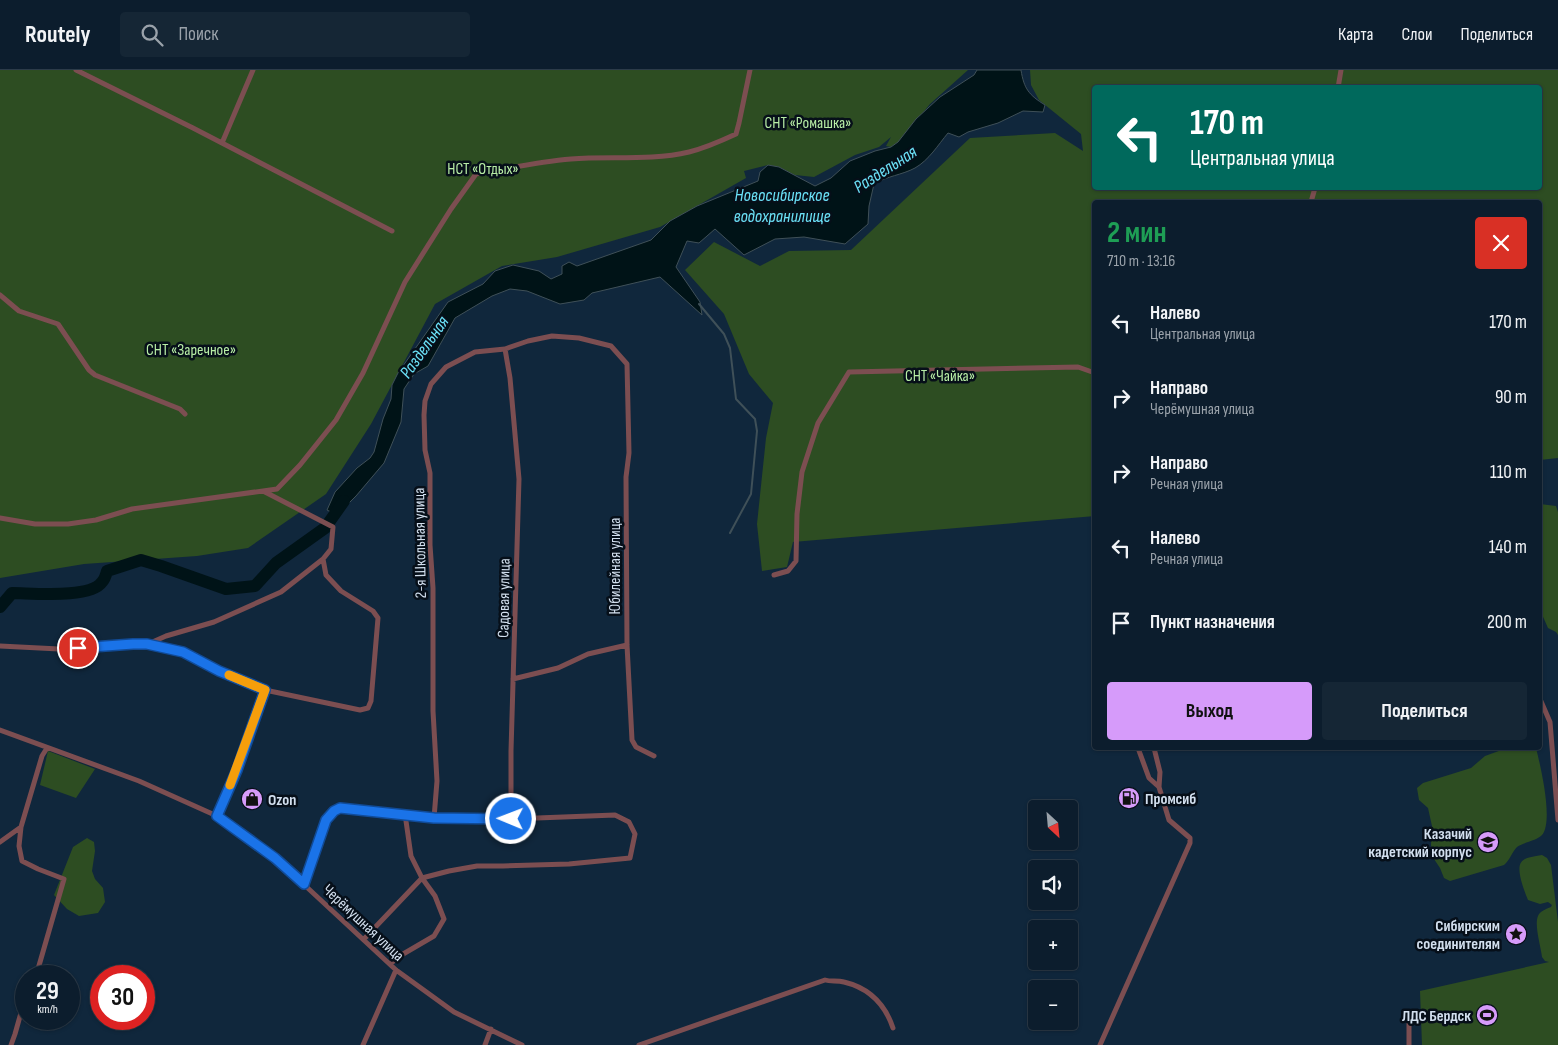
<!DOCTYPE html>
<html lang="ru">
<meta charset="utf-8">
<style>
body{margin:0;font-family:"Sofia Sans Condensed",sans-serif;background:#152635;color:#f1f3f6;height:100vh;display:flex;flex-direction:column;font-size:19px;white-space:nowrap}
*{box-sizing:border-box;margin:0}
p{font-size:16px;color:#9aa2aa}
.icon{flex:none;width:28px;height:28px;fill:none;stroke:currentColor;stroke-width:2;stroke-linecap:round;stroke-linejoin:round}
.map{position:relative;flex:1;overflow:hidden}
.side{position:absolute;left:1092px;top:130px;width:450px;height:550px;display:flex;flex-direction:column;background:#0c1d2d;border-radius:5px;box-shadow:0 1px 4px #0004,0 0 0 1px #2c3b49}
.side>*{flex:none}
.guide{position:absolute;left:1092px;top:15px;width:450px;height:105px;border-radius:5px;box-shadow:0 1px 4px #0004,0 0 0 1px #2c3b49;background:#00695c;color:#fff;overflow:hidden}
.needle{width:32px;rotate:154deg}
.tools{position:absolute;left:1028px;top:730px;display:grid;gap:10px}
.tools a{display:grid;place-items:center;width:50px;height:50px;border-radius:5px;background:#0c1d2d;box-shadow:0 1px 4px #0004,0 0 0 1px #2c3b49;font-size:25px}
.speed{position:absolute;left:15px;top:895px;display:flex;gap:10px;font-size:25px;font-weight:700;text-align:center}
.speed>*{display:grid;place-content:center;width:65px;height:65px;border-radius:50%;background:#0c1d2d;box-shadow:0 1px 4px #0004,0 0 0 1px #2c3b49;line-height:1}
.speed small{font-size:12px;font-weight:400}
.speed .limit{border:8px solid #d22;background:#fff;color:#111}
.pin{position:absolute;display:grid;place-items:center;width:42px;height:42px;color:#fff;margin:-21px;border:2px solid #fff;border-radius:50%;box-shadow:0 1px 5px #0007}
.me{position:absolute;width:55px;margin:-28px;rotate:271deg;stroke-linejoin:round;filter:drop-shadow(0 0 4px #0008)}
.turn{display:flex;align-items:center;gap:18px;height:105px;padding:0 15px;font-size:22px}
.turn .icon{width:65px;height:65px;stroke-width:2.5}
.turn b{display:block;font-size:35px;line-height:42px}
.round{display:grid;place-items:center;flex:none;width:52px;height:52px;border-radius:5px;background:#152635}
.overview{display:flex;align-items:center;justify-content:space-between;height:85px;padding:0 15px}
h1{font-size:30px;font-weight:700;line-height:38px;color:#1e9e55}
.action{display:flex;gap:10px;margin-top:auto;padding:10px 15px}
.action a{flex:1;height:58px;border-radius:5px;background:#d69bfa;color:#111;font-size:20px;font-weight:700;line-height:58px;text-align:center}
.action a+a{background:#152635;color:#f1f3f6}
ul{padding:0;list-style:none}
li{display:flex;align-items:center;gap:15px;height:75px;padding:0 15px}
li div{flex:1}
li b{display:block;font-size:19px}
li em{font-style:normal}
header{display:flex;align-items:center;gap:30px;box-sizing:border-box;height:70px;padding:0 25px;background:#0c1d2d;border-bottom:1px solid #2c3b49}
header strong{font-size:24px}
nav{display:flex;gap:28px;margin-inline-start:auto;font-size:18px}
.search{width:350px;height:45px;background:#152635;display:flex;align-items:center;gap:12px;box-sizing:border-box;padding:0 18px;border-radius:5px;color:#9aa2aa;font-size:19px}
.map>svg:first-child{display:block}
.green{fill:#2d4d22;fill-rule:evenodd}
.water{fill:#001317;stroke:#3f5058}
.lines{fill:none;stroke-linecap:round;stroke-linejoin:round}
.stream{stroke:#3f5058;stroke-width:2}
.river{stroke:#001317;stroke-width:12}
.minor{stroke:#7c4e51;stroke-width:5}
.route-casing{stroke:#114b97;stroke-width:12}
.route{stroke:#1a73e8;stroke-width:9}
.slow{stroke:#f59e0b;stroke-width:9}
.labels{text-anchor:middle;stroke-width:5;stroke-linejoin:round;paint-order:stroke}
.park-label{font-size:16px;fill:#b8eea6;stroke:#060f19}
.street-label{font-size:16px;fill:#d2dfee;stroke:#060f19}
.poi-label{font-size:16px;font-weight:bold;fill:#d2dfee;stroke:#060f19;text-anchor:end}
.water-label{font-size:18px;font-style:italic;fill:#6be1f7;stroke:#060f19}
</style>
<header>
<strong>Routely</strong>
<div class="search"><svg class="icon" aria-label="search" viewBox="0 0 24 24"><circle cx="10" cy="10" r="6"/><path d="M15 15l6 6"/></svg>Поиск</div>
<nav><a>Карта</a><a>Слои</a><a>Поделиться</a></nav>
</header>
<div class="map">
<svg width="1558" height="975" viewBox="0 0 1558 975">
<rect width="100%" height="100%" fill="#10273c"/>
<path class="green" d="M0,0H968L930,34L899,72L891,77L886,76L891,67L879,77L855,85L814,107L795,105L779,97L768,95L744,101L746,108L660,157L557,187L502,196L435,234L371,354L326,424L248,478L197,486L84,494L0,508Z
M1030,0H1558V388L1540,390V132H1095V446L793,472L787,497L762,501L757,454L766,368L773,333L749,304L724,244L685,200L714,172L760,196L789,181L851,180L970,68L1055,63L1083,81L1081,64L1039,30L1031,15ZM1095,18H1540V118H1095Z
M1540,434L1556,436L1558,442V565L1556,562L1548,558L1540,540Z
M1507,678H1536C1540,694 1554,751 1542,765C1536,771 1524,772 1517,777C1512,782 1510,790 1504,795L1450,811L1444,808L1440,798L1434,789L1431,775L1432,756L1428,738L1419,730L1417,718L1423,713L1471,698L1485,686Z
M48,681L95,699L76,728L40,715Z
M87,768L94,772L95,781L92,801L95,809L103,818L105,832L98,843L79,846L67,839L54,825L73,777Z
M1542,785L1547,788L1551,795L1558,852V975H1422L1420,921L1549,892L1545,891L1542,887C1541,877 1534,855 1538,846C1540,841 1546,839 1551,837L1552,835L1548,832L1540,834L1528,830C1525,823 1523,817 1521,810C1516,789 1523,788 1542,785Z"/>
<path class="water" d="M977,0H1021C1024,19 1029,25 1045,35L1043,42L1023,41L998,53L968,62L959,67L948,63C938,75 929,90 915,98C902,105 887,106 874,114L869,136L868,154L845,174L804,167L775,169L744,185L715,159L699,173L687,171L676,197L700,232L702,245L660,207L592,223L584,230L560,234L527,221L510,219L492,226L455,248L428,296L414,304L404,319L401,352L384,393L356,426L344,438L335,444L327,440L335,422L357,398L370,388L374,382L383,349L391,329L392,315L398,303L448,232L483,214L495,201L513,195L539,201L551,209L562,204V196L569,192L577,196L651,170L670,151L697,136L758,111L760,102L768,95L779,97L815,116L831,108L850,91L875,81L891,77L898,72L916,49L940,27L974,5Z"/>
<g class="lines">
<path class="stream" d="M699,234L724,264L730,278L736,329L755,349L757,361L751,424L730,463"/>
<path class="river" d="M0,537L12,523C32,523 90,529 102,512C105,509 106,505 107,501L141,490L161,496L226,519L255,516L276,493L325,458L344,431"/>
<path class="minor" d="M76,0L193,58L392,161
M1338,18L1341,0
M222,73L253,0
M1311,132L1315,118
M0,225L19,241L58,254L89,300L95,305L180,339L185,344
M505,279L528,271L552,266L579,268L611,276L627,294L629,383L626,407L627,575L632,670L636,677L654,686
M263,421L333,457L331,479L323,489L326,505L341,521L373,541L378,548L371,631L368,638L360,640L265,620
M0,448L35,454H68L96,450L132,439L277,419L300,395L336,350L363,303L405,212L451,139L476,104C508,98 538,92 571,89C610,86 651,91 689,82C705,78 721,71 736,64L739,53L750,0
M774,505L788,501L796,491L797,444L802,402L818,353L849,302L1078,297L1095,303
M148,574L166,566L214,552L281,522L323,489
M0,576L59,579L133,574H147L183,582L219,601L265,620L237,700L217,746
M513,609L558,598L588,584L627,575
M1540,629L1550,652L1558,750
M0,660L139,711L217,746L284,796L396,900L454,942L522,975
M1138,678L1149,708L1159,717
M434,748L437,711L433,641V518L430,475V403L425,380L424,345L425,331L431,314L446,297L475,282L505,279L510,308L519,409L511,681V749
M21,757L19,776L22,791L38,799L64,809L36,906
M0,772L21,757L42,686L47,678
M304,814L326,750L334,741L340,738L380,741L434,748L511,749L615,745L629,752L635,764L630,788L569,794L503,796H477L449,801L422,808L435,826L444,849L434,866L398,887L390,894
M364,869L422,808L411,786L405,744
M1409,950V975
M11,975L15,964L26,925
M363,975L396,900
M485,975L491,959
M639,975L825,910C831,912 837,910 844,912C869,918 885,934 893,958
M1100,975L1190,773V768L1169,750L1159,717L1160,702L1154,678"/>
</g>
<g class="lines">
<g class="route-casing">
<path id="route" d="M78,578L133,574H147L183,582L219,601L265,620L237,700L217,746L275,788L304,814L326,750L334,741L340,738L434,748L511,749"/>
</g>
<use href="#route" class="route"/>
<path class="slow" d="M229,605L265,620L230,715"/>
</g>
<defs>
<g id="fuel-disc" transform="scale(1.125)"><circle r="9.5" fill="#d69bfa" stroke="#060f19"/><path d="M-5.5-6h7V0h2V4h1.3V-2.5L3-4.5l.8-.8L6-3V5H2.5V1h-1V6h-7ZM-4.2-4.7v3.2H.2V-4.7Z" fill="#111"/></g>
<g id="shop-disc" transform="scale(1.125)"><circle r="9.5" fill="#d69bfa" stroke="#060f19"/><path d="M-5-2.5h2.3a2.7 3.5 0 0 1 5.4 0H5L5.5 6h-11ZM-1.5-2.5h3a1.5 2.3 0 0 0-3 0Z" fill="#111"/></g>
<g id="university-disc" transform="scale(1.125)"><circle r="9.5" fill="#d69bfa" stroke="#060f19"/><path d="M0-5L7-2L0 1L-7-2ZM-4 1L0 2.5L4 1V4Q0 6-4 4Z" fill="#111"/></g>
<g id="sight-disc" transform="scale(1.125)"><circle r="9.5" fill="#d69bfa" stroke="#060f19"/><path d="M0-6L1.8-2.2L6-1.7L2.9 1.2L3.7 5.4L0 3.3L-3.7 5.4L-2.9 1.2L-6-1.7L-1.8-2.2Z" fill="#111"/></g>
<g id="stadium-disc" transform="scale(1.125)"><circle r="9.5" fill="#d69bfa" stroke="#060f19"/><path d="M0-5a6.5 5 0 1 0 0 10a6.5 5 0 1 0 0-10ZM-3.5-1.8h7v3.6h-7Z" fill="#111"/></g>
</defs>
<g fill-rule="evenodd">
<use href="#fuel-disc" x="1129" y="728"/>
<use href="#shop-disc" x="252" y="729"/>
<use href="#university-disc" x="1488" y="772"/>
<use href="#sight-disc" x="1516" y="864"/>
<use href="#stadium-disc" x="1487" y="945"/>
</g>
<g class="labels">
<g class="park-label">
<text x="808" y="58">СНТ «Ромашка»</text>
<text x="483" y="104">НСТ «Отдых»</text>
<text x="191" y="285">СНТ «Заречное»</text>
<text x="940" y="311">СНТ «Чайка»</text>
</g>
<g class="street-label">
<text transform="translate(419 473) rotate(-91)" y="6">2-я Школьная улица</text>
<text transform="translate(614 496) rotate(-90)" y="6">Юбилейная улица</text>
<text transform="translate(503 528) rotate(-89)" y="6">Садовая улица</text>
<text transform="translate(364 852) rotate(43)" y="6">Черёмушная улица</text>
</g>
<g class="poi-label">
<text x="1145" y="734" text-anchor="start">Промсиб</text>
<text x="268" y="735" text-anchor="start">Ozon</text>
<text x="1472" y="769">Казачий<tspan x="1472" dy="18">кадетский корпус</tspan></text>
<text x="1500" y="861">Сибирским<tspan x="1500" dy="18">соединителям</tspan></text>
<text x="1471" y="951">ЛДС Бердск</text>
</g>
<g class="water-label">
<text transform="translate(885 99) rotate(-33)" y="6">Раздельная</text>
<text x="782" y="131">Новосибирское<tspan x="782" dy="21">водохранилище</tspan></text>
<text transform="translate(424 277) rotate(-55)" y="6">Раздельная</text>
</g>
</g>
</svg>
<div class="tools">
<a><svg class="needle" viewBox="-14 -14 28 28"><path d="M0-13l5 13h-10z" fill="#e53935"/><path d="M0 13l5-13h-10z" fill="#9aa2aa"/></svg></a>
<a><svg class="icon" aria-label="sound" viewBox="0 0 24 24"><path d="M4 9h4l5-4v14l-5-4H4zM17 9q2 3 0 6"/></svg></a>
<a>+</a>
<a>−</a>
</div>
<div class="speed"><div>29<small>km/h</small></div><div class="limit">30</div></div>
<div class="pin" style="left:78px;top:578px;background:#d93025"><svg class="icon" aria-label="arrive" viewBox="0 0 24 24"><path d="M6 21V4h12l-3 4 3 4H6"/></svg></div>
<svg class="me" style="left:511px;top:749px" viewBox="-20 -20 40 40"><circle r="17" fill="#1a73e8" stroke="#fff" stroke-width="3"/><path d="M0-11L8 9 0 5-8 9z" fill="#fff"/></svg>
<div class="guide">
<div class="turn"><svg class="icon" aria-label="left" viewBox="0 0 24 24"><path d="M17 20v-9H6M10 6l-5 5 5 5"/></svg><div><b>170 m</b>Центральная улица</div></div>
</div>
<section class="side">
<div class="overview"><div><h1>2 мин</h1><p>710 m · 13:16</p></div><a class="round" style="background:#d93025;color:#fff"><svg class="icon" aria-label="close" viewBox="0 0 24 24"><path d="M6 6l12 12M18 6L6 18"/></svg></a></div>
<ul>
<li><svg class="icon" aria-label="left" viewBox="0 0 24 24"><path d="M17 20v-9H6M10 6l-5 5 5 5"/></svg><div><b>Налево</b><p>Центральная улица</p></div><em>170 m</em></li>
<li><svg class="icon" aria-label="right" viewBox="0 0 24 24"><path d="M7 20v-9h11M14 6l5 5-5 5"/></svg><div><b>Направо</b><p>Черёмушная улица</p></div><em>90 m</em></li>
<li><svg class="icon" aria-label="right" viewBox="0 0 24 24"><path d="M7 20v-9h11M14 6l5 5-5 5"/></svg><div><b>Направо</b><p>Речная улица</p></div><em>110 m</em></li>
<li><svg class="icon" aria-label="left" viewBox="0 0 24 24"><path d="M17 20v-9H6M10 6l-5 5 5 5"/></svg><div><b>Налево</b><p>Речная улица</p></div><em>140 m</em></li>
<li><svg class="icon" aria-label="arrive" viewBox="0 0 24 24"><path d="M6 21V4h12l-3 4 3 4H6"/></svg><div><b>Пункт назначения</b></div><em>200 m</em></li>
</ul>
<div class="action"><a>Выход</a><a>Поделиться</a></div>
</section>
</div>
